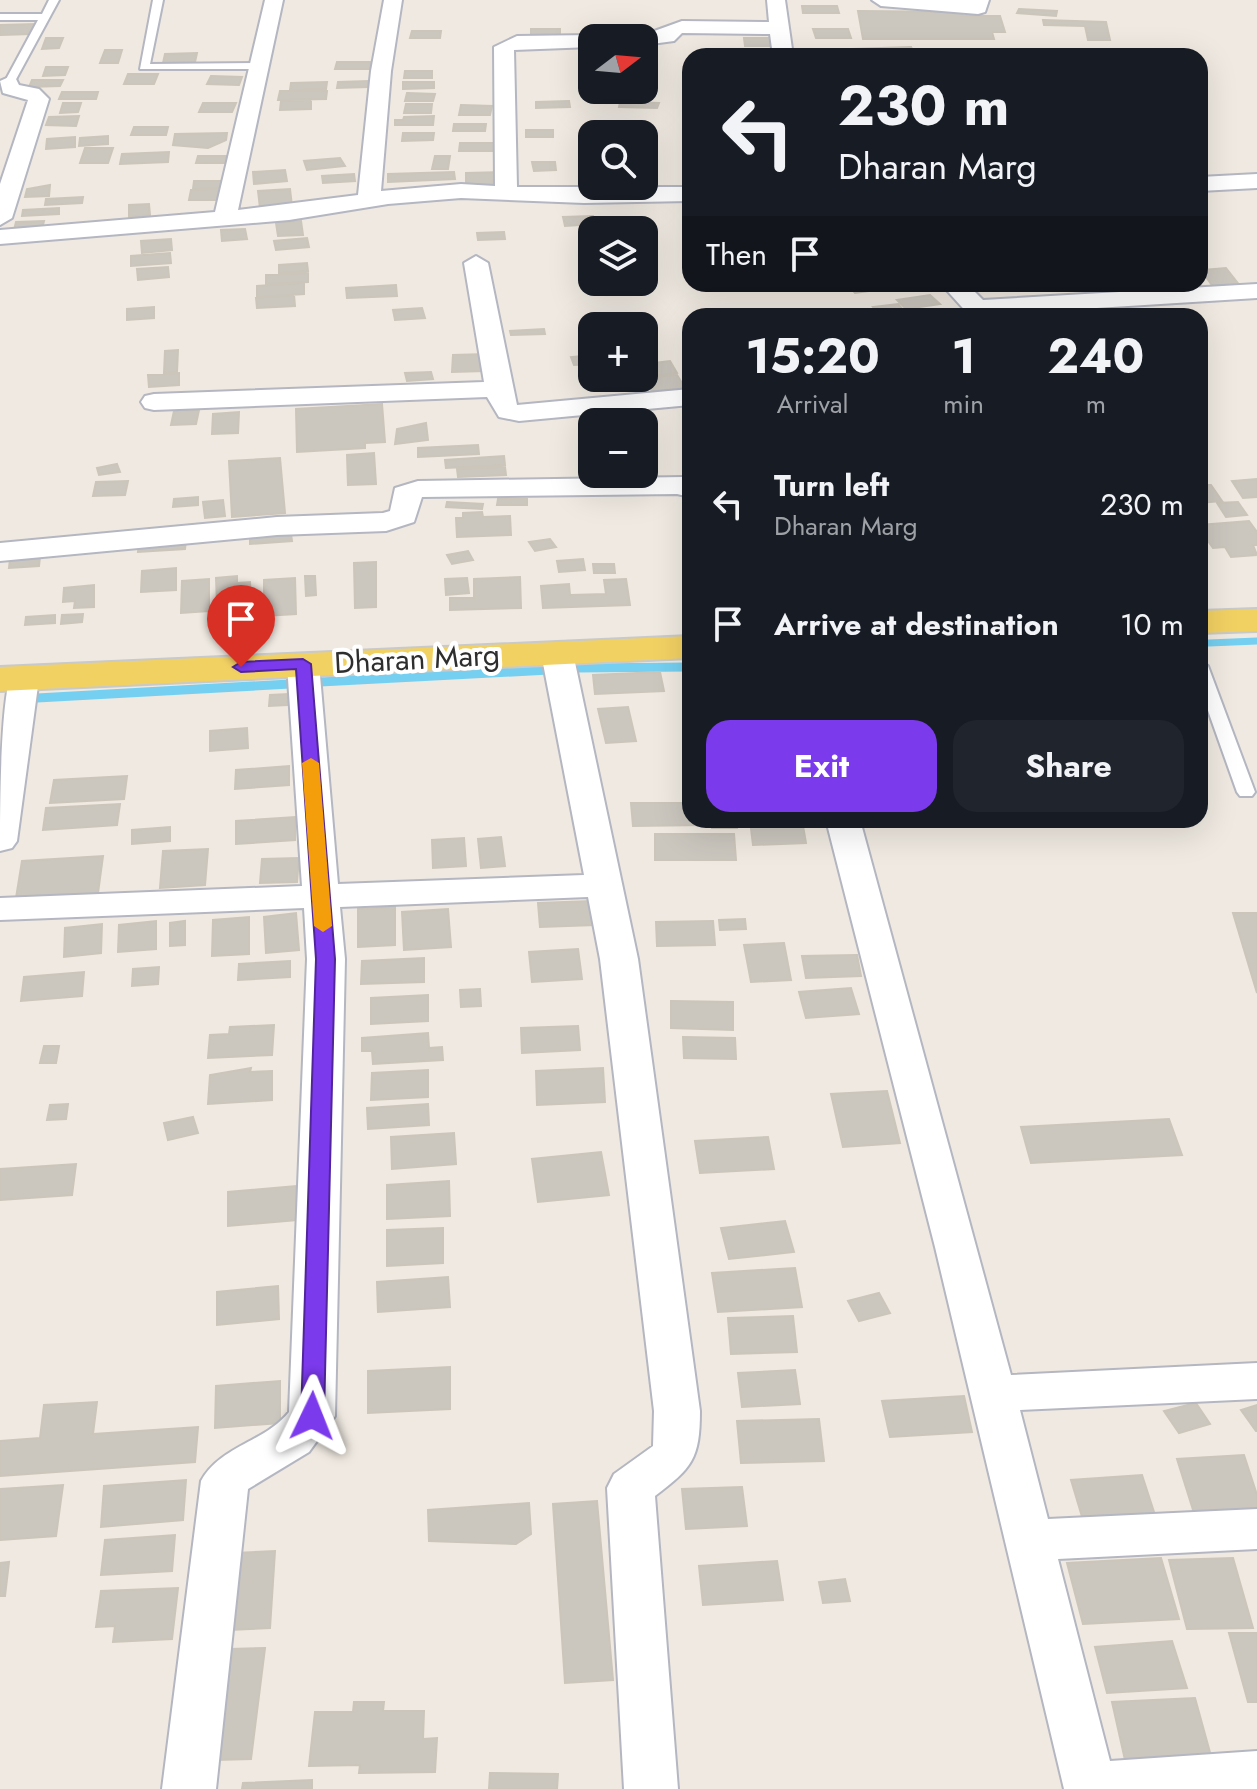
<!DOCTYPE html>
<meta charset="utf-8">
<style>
body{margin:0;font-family:Jost,sans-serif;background:#20242c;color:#f1f3f6;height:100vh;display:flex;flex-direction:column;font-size:30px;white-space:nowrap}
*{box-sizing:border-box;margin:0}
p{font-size:26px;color:#9ea1a6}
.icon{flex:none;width:44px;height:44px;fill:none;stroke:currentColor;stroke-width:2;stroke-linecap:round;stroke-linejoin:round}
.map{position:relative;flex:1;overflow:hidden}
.panel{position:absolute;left:682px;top:308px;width:526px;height:520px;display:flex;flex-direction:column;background:#171b24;border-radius:24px;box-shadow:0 8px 32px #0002}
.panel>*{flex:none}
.hud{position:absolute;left:682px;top:48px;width:526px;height:244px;border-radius:24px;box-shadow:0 8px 32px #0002;background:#171b24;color:#f1f3f6;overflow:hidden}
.needle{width:52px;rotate:74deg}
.fabs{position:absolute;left:578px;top:24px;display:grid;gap:16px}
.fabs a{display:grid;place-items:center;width:80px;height:80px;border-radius:16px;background:#171b24;box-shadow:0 8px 32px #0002;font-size:40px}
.pin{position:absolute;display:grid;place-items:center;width:68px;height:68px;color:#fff;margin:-82px -34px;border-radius:50% 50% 50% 0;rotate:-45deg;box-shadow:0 0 8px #0007}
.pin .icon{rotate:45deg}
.me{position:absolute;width:88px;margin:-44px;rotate:2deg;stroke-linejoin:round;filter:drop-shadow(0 0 6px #0008)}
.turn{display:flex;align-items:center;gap:28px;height:168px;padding:0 24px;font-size:36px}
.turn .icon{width:104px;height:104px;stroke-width:2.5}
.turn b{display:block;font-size:56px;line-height:68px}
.then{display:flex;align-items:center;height:76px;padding:0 24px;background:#0003;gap:16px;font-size:30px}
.eta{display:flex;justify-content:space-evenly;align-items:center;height:136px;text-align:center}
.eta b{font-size:48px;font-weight:700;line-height:56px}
.action{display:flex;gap:16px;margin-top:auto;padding:16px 24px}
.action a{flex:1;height:92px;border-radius:24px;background:#7c3aed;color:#fff;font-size:32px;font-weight:700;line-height:92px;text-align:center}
.action a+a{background:#20242c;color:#f1f3f6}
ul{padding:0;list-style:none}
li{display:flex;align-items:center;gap:24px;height:120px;padding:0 24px}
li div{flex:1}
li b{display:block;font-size:30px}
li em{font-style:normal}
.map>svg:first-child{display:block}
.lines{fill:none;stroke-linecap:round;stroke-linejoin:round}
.stream-far1{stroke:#75cff0;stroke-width:7}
.stream{stroke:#75cff0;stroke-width:9}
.building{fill:#cbc7bf;stroke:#cbc5ba;stroke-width:2}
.service-casing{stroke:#b4b7c1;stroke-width:4}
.minor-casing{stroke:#b4b7c1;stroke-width:4}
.primary-casing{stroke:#c9c9c9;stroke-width:4}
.service{fill:#fff;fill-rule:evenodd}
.minor{fill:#fff;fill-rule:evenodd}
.primary{fill:#f2d163;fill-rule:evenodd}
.route{fill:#7c3aed;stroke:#51269a;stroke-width:2}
.slow{fill:#f59e0b}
.labels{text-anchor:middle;stroke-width:8;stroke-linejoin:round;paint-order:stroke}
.street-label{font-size:30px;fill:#2e2e2e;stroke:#fff}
</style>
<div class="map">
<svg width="1257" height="1789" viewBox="0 0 1257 1789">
<rect width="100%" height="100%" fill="#efe9e1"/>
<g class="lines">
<path class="stream-far1" d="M1209,643L1257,641
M576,668L690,667"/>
<path class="stream" d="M576,668L690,667
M320,682L549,670
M37,698L290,684"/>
</g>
<path class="building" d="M802,6H837L839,13H803Z
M1019,9L1057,11L1056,16L1017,13Z
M858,11L962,12L963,16H1000L1005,32H992L994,39H863Z
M1043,20L1106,22L1110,40H1088L1085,26L1044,25Z
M36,24L31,34L0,35V25Z
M531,29H560V37H531Z
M813,29H848L851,38H816Z
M412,31H441L440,38H410Z
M46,38H63L59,48L42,49Z
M744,38H771L772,46H745Z
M911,47L914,53L855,55L852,49Z
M105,50H122L118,63H100Z
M197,53L195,62L163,63L165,54Z
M337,62H371L370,69H335Z
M46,67H68L65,75L43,76Z
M405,71H432V78H404Z
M128,74H158L154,84H124Z
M211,76L242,77L239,85L207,84Z
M32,80H63L60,86L29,87Z
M369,81L368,87L337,88L338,82Z
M327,82L326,89L290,90L291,83Z
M403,82H434V88L403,89Z
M280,91H327L326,99L278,100Z
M62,92H98L96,99H59Z
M407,93L435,94L433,101H405Z
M311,100V109L280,110L281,101Z
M569,101L570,107L536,108V102Z
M620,102L659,103L657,108L619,107Z
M63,103H81L78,112L60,113Z
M203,103H236L232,112H199Z
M406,104H432L431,113H404Z
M461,105L492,106L490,115H459Z
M79,116L76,126L46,125L49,117Z
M434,116L433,125H395V120H403L404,117Z
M454,124H486L485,131H453Z
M134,127H168L166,135H131Z
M526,130H553V137H526Z
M227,133L226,140L208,148L173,145L175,134Z
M403,133H434L433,140L402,141Z
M108,136V144L79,146L80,138Z
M75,137V147L46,149L47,139Z
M460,143H497V151H459Z
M85,148H113L108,163H80Z
M169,152L168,162L120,164L122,154Z
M198,156H235L232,163H196Z
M435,156H450L448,169H432Z
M340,158L345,166L307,170L304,161Z
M532,162H555L556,170L534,171Z
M285,170L287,181L254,184L253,172Z
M454,172L455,179L388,182V174Z
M504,172L505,180L492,181L493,186H466V173Z
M354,174L355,181L323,183L322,176Z
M194,181H222L221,188L193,189Z
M50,185L49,196L25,197L27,189Z
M219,189L218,200H189L191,190Z
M290,189L292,206L260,208L258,191Z
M83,197L82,203L45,205L46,199Z
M149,204L150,215L129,217V205Z
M59,208V214L22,216L23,210Z
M593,216L595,224L565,226L563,217Z
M44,221L42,229L14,230L16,222Z
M301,221L303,235L278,236L276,223Z
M245,229L247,239L222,241L221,230Z
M504,232L505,239L478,240L477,233Z
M307,238L309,247L276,250L274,241Z
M171,239L172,250L142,253L141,241Z
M170,253L171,263L131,266V256Z
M307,263L308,271L279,273V265Z
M168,267L169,277L138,280L137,269Z
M1226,268L1240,286L1214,288L1201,270Z
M308,273V282L266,284V275Z
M304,283V294L257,297V286Z
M878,284L883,289L855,293L850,287Z
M396,285L397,296L347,298L346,288Z
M294,295L295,306L257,308L256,298Z
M930,295L940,304L906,309L897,300Z
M898,304L904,311L879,314L873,307Z
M154,307V318L127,320V309Z
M422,308L425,318L395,320L393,310Z
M544,329L545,334L511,335L510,331Z
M178,350L177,372L164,373L165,351Z
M486,354L485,371L452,372L453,355Z
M592,355V364L574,365L571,357Z
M670,361L677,373L652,376L645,364Z
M431,372L433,379L407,381L405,373Z
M179,373V385L149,387L148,375Z
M677,375L685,388L652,391L644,378Z
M639,379L644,390L629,391L624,380Z
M382,404L385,442L365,443V448L297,452L296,409Z
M199,410L196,424L171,425L174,411Z
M239,412L238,433L212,434L213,414Z
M646,416L651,425L613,419Z
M426,423L428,440L395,444L397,429Z
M478,445L479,454L418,457V448Z
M374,453L376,484L348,485L347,455Z
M504,456L505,465L446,468L445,460Z
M280,458L285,513L232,517L229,461Z
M117,464L120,472L99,475L97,468Z
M505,467L506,475L458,477L457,469Z
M1257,479V497L1243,498L1232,481Z
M128,481L125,495L93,496L96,482Z
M1200,485H1211L1222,501L1200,503Z
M198,497V505L173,507L174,499Z
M498,499H527V505H497Z
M223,500L225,516L205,518L203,502Z
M447,502L483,504L482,509L446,507Z
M1238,502L1247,515L1226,517L1217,503Z
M482,512L483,517L510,516L511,535L457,537L456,518H463V513Z
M1249,521L1257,532V545H1253L1257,555L1231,557L1225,547L1213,548L1200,530V525Z
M291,534L292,541L250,544V536Z
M550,539L556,547L535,551L529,542Z
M186,540L185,549L138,552L139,543Z
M468,551L473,560L452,564L447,555Z
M40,557L39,566L9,568L10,559Z
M583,559L585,570L559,572L557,561Z
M376,562V607L355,608L354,563Z
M593,564H614L615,573H594Z
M176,568V590L141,592L142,571Z
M237,576V583L250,582L251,603L217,605L216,578Z
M305,576H315L316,595L306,596Z
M520,577L521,608L450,610V598H474V579Z
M295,578L296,614L264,616V580Z
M467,578L469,593L446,595L445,579Z
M209,579V611L181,613L182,581Z
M626,579L630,605L543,608L541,586L569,584L570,595L606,594L604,580Z
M94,585V607L74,608L75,601L63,602L64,588Z
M83,614L82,622L61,624L62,615Z
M55,615V623L25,625L26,617Z
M660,672L664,691L595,694L593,675Z
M288,694L287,705L269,706L270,695Z
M628,707L636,741L606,743L598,709Z
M247,728L248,748L210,751V731Z
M289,766V785L235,789L236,770Z
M127,776L124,799L50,803L54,780Z
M631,803H690V820H705V825L633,826Z
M120,804L117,825L43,830L46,808Z
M295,817V840L236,844V821Z
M711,820H737V828H712Z
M750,820H802L806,843L753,845Z
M170,827V841L132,844V830Z
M655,834H734L736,860H655Z
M501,837L505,866L481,868L478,839Z
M464,838L466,866L433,868L432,840Z
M208,849L205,885L160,888L163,851Z
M103,856L98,893L16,898L22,861Z
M299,858L297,882L260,883L262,859Z
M592,901L595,925L540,927L538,903Z
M395,907V945L358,947V909Z
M448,909L451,947L404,950L402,912Z
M296,913L299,950L266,953L264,917Z
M1233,913H1257V993Z
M249,917V954L212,956L213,920Z
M745,919L746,929L720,930L719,920Z
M156,921V949L118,952L119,925Z
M185,921V945L170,946V923Z
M713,921L715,945L657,946L656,922Z
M102,924L101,953L64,957L65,928Z
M784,943L791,980L751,982L744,945Z
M578,949L582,979L532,982L529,952Z
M857,955L861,976L806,978L802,956Z
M424,958V982L361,984L362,961Z
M290,961V977L238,980L239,964Z
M159,967L158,984L132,986L133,969Z
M84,972L82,996L21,1001L24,977Z
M851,988L859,1014L806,1018L799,992Z
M480,989L481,1006L461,1007L460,990Z
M428,995V1021L371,1024V998Z
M671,1001L733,1002V1030L671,1028Z
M274,1025L272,1055L208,1058L210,1035L229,1034L230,1027Z
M578,1026L580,1050L522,1053L521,1028Z
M428,1033L429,1048L442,1047L443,1060L373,1064L372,1051H362V1038Z
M683,1037L735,1038L736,1059L684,1058Z
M44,1046H59L56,1063H40Z
M251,1068L250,1072L272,1071V1100L208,1104L210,1075Z
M603,1068L605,1102L537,1105L536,1071Z
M428,1070V1097L371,1100L372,1073Z
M887,1091L900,1143L843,1147L831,1094Z
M68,1104L66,1119L47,1120L50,1105Z
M428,1104L429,1125L368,1129L367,1108Z
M193,1117L198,1133L168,1140L164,1123Z
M1169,1119L1182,1155L1031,1163L1021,1127Z
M454,1133L456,1164L392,1169L391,1137Z
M768,1137L774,1169L700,1173L695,1141Z
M601,1152L609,1195L538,1202L532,1159Z
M76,1164L72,1195L0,1200V1169Z
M449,1181L450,1216L387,1219V1185Z
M296,1186L297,1220L228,1226V1192Z
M785,1221L794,1252L729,1259L721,1228Z
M443,1228V1263L387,1266V1230Z
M795,1268L802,1307L718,1312L712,1273Z
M448,1277L450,1307L378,1312L377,1282Z
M278,1286L279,1319L217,1325V1292Z
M879,1293L890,1313L859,1321L848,1301Z
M793,1316L797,1352L731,1354L728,1318Z
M450,1367V1409L368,1413V1371Z
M795,1370L800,1404L742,1407L738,1373Z
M280,1381V1423L215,1428L216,1386Z
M964,1396L972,1432L890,1437L882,1401Z
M97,1402L93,1434L198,1427L195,1462L0,1476V1441L40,1438L44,1405Z
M1196,1403L1210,1424L1179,1433L1164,1411Z
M1257,1405V1431H1256L1241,1410Z
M819,1419L824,1461L741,1463L737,1421Z
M1244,1455L1257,1495V1509L1194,1513L1177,1459Z
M1142,1475L1155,1515L1083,1520L1071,1480Z
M186,1480L183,1520L101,1527L104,1486Z
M63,1485L56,1536L0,1540V1489Z
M742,1487L747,1526L686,1529L682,1489Z
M597,1501L613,1680L565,1683L553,1504Z
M529,1503L531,1534L516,1544L429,1541L428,1510Z
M175,1535L172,1571L101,1575L105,1540Z
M275,1551L270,1628L230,1630L235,1553Z
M1161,1558L1179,1619L1083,1624L1067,1563Z
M1233,1558L1253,1628L1187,1629L1169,1560Z
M777,1561L783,1600L703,1605L699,1566Z
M9,1562L5,1596H0V1563Z
M845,1579L850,1601L823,1603L819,1582Z
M178,1588L172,1639L113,1642L115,1626L96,1627L101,1591Z
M1229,1633H1257V1702H1248Z
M1172,1641L1187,1688L1107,1693L1095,1647Z
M265,1648L251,1759L216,1760L230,1649Z
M1195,1698L1211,1756L1125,1760L1112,1702Z
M354,1702H384L383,1711H424L423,1739L437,1738L435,1772L359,1773L360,1765L309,1766L315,1712H353Z
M490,1773L558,1774L557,1789H489Z
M312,1780V1789H242L243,1783Z"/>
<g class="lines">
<g class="service-casing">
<path id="service" d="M49,0H59L14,83L5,85L4,83L38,20H0V14H42Z
M153,0H163L150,64L259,63L264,66L259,69H140Z
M1200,661L1208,666L1255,792L1252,796H1240L1237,792L1200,688Z"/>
</g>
<g class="minor-casing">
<path id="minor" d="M265,0H283L238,210L358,195L371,71L384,0H402L391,71L381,191L461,184L495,186L494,47L517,36L592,35L600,38H592V47L514,50L517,187H690V201L584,203L461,198L388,204L289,220L0,244V230L215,212Z
M767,0H785L793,56H773L770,34L682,33L674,41L644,45V38H635L682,21L769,22Z
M872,0H989L985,12L978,14L881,6Z
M9,77L16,79L19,85L39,89L49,99L12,218L0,225V184L28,100L3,93L0,81Z
M1257,174V188L1200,191V177Z
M476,256L488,263L517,405L690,389V405L519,421L499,417L487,397L154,410L145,408L141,402L145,396L154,394L484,382L464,263Z
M941,284H967L983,300L1257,284V298L970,316Z
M683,477L690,478V497L677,494L422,497L414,522L386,531L277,535L0,561V543L277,517L383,513L390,511L395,488L418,481Z
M557,644L568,646L573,653L638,959L700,1411C700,1459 692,1468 655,1496L678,1789H624L607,1488L614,1474L653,1446L654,1411L600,959L588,897L340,907L345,959L335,1416L309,1452L248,1489L216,1789H162L201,1481C220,1446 265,1442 289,1412L307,959L304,908L0,920V898L302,886L287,664L292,657H314L319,664L338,884L584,875L541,653L546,646Z
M23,668L34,671L39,678L17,841L12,848L0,851C0,813 0,700 12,671Z
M826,820H860L1011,1375L1257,1363V1399L1020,1410L1048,1519L1257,1509V1549L1058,1559L1110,1761L1257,1751V1789H1064L935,1247Z"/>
</g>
<g class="primary-casing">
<path id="primary" d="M1257,609V631L1200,633V611Z
M690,636V658L0,691V667Z"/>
</g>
<use href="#service" class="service"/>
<use href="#minor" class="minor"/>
<use href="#primary" class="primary"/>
</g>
<path class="route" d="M303,659L311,664L335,959L324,1416L321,1422H304L301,1416L316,959L296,669L241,672L233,667L241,662Z"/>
<path class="slow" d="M311,758L319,763L332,926L323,932L314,926L302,763Z"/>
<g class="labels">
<g class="street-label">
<text transform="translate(417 659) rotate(-3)" y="10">Dharan Marg</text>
</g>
</g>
</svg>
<div class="fabs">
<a><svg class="needle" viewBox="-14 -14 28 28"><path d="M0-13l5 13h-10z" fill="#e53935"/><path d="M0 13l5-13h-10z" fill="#9ea1a6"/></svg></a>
<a><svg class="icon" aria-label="search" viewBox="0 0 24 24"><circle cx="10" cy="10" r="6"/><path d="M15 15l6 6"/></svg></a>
<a><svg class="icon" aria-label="layers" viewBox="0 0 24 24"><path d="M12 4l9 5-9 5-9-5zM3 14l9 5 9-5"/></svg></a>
<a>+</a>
<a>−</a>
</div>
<div class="pin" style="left:241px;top:667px;background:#d93025"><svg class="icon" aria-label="arrive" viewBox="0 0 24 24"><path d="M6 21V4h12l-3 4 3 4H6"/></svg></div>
<svg class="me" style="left:312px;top:1416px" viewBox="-20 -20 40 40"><path d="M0-17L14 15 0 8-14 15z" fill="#7c3aed" stroke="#fff" stroke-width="4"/></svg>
<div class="hud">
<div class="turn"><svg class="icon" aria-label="left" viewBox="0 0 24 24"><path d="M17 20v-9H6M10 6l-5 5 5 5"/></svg><div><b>230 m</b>Dharan Marg</div></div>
<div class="then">Then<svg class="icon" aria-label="arrive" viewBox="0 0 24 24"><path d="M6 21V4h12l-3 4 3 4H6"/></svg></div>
</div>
<section class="panel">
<div class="eta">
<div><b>15:20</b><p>Arrival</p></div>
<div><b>1</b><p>min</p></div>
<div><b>240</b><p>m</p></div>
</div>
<ul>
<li><svg class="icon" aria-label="left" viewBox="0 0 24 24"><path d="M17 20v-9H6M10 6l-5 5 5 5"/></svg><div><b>Turn left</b><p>Dharan Marg</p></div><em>230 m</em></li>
<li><svg class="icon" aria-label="arrive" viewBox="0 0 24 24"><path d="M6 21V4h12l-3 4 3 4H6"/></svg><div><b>Arrive at destination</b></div><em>10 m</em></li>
</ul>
<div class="action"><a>Exit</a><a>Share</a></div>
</section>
</div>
